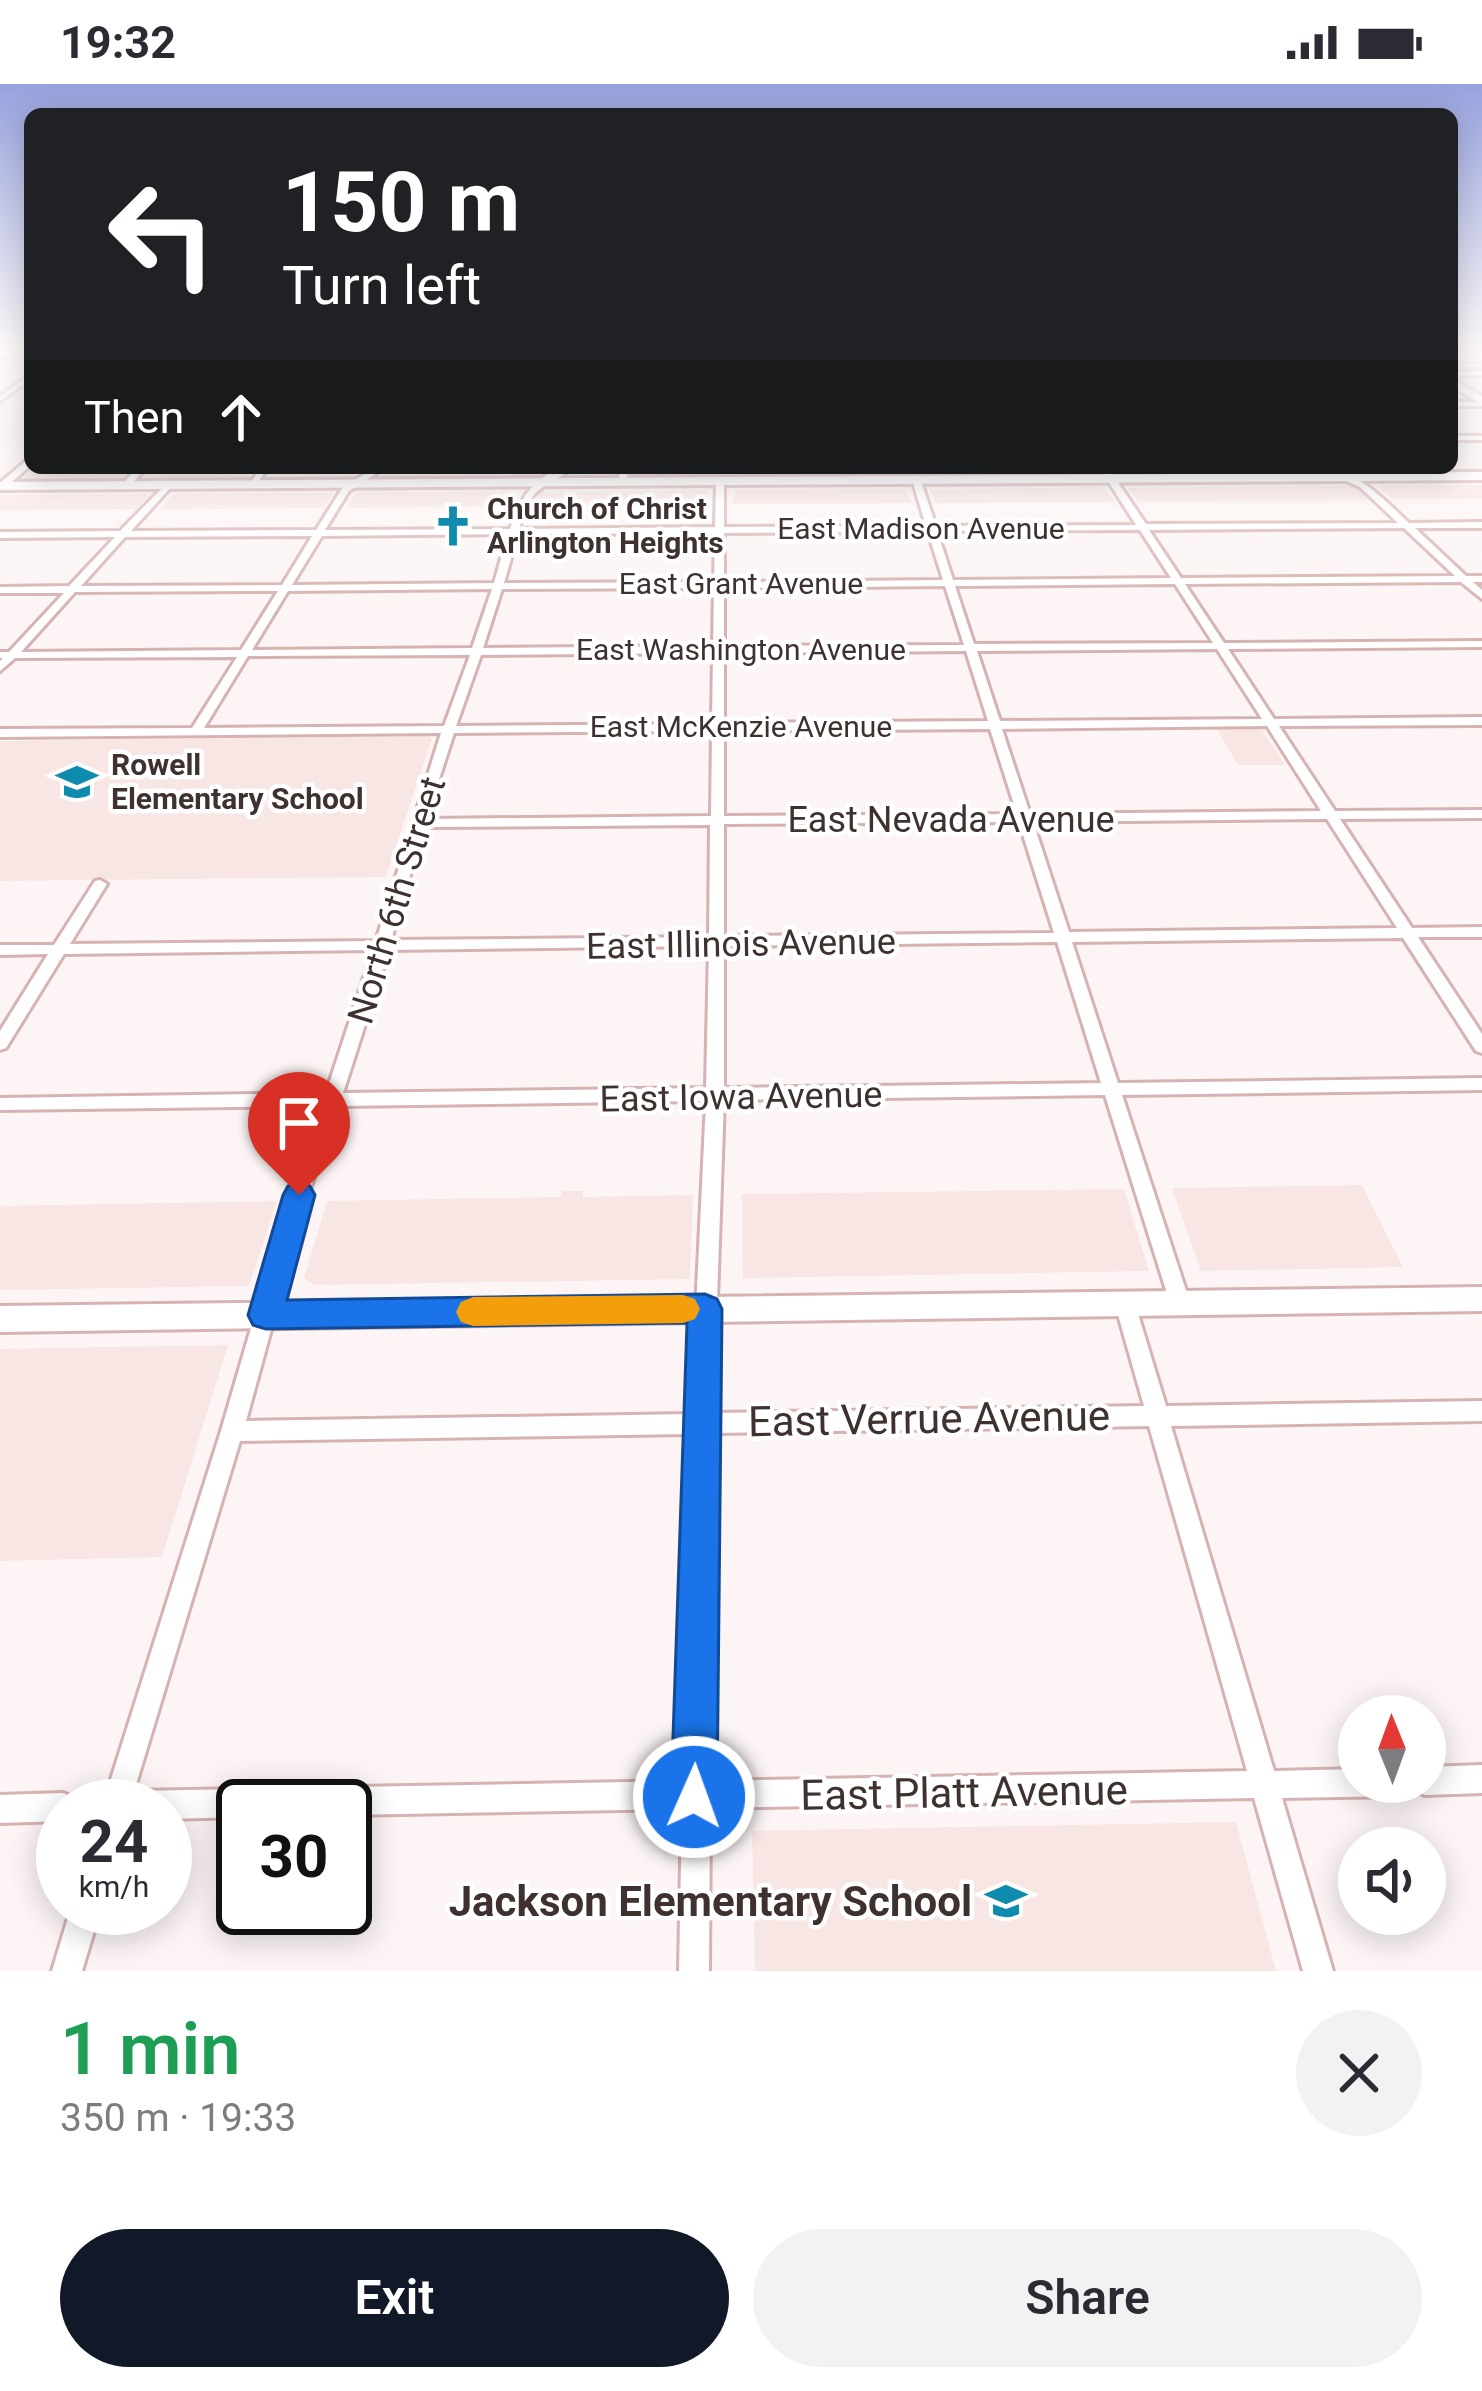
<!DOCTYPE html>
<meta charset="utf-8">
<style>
body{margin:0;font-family:Roboto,sans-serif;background:#f2f2f3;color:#2b2b33;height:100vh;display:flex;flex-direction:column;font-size:45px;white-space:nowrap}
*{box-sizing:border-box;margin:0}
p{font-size:39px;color:#7c7c81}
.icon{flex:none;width:66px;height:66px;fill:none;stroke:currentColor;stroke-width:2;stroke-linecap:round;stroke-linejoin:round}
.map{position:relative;height:1887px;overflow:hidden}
.sheet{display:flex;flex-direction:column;background:#fff;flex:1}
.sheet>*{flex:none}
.guide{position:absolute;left:24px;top:24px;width:1434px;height:366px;border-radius:18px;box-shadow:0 6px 30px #0003;background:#202124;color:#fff;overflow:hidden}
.needle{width:78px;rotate:359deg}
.controls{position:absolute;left:1338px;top:1611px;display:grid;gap:24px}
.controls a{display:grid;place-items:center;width:108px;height:108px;border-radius:50%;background:#fff;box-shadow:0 6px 30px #0003;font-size:60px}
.speed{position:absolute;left:36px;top:1695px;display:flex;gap:24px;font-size:60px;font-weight:700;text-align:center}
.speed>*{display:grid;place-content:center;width:156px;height:156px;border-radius:50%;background:#fff;box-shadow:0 6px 30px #0003;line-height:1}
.speed small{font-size:30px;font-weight:400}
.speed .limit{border:6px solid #111;border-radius:18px;background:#fff;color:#111}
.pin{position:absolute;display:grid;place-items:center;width:102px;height:102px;color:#fff;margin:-123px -51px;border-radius:50% 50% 50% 0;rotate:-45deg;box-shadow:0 0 12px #0007}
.pin .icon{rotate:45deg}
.me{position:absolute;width:132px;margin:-66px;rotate:2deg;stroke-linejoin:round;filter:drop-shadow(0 0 9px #0008)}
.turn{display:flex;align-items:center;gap:42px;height:252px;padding:0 60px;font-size:54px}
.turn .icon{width:156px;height:156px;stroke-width:2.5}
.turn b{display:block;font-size:84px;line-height:102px}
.then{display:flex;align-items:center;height:114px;padding:0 60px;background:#0003;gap:24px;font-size:45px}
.round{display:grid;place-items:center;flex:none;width:126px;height:126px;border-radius:63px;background:#f2f2f3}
.overview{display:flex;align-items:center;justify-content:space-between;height:204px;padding:0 60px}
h1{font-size:72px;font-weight:600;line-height:90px;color:#1e9e55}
.action{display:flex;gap:24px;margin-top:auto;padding:24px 60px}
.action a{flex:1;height:138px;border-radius:72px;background:#111827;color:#fff;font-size:48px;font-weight:600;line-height:138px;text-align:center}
.action a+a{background:#f2f2f3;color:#2b2b33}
.status{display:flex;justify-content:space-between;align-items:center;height:84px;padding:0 60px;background:#fff;direction:ltr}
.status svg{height:33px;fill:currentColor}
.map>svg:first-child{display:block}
.built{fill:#f8e6e5}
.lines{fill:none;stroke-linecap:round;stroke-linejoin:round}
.minor-casing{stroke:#d6b3b2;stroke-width:6}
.secondary-casing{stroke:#d6b3b2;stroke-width:6}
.motorway-casing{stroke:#d6b3b2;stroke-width:6}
.minor{fill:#fff;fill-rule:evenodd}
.secondary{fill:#fff;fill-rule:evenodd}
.motorway{fill:#fff;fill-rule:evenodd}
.route{fill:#1a73e8;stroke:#114b97;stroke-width:3}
.slow{fill:#f59e0b}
.labels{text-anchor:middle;stroke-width:9;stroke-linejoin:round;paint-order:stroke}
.far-poi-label{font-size:30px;font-weight:bold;fill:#3f3130;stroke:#fff;text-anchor:start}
.far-street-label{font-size:30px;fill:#3f3130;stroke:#fff}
.street-label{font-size:36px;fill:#3f3130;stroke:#fff}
.near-street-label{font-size:42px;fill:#3f3130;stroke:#fff}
.near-poi-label{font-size:42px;font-weight:bold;fill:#3f3130;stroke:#fff;text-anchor:end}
</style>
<div class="status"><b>19:32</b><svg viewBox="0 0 49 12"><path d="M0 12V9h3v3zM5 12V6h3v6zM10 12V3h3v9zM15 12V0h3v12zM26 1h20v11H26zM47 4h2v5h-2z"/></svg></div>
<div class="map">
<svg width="1482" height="1887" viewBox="0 0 1482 1887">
<rect width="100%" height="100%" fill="#fdf5f5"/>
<path class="built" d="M133,384L121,396L20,398L34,385Z
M152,384H254L241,396L141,395Z
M392,384H557L535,394H380Z
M633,384H1094L1099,390L638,394L632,393Z
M1482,401V415H1391L1378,402Z
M1354,402L1368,416L1139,417L1128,404Z
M1103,403L1116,418L936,419L930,406Z
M905,405L913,419L732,420L736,406Z
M707,406L709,421L534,422L538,409Z
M513,408L510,422L347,424L356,409Z
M333,409L324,424L160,425L173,410Z
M150,410L136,425L0,426V411Z
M1261,644L1285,681H1238L1217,645Z
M428,652L432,655L386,793L0,797V657Z
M1362,1101L1403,1183L1201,1187L1172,1104Z
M1124,1105L1149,1187L743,1194L742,1110Z
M562,1107H583V1113L693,1111L690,1195L314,1201L304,1194L327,1117L560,1113Z
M277,1117L249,1202L0,1206V1122Z
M228,1261L162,1473L0,1477V1265Z
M1236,1738L1276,1887H755L752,1747Z"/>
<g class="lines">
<g class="minor-casing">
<path id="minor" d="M30,267V271L0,273V269Z
M1482,287V291L1452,292V288Z
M30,291V296L0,317V312Z
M1452,318H1482V322H1452Z
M1452,352H1482V356H1452Z
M27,376H30V382L5,404H0V399Z
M137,384H146L129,403H123V399Z
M260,384H268L255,402H249Z
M375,384H385L349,407L325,446L510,445C519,415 538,384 573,384C539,408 532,400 519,445L715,443L716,397L720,394L724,397V443L926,442L912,395L916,392L920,395L936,442L1136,441L1100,384H1108L1146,440L1398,439L1360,403L1317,384C1356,384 1382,414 1409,439L1482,438V444H1415L1466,492H1482V498H1473L1482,506V515L1461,498L1185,500L1224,559L1482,557V563L1228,565L1274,635L1482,633V641L1279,642L1335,727L1482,726V734L1340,735L1412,844L1482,843V853H1418L1482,950V969L1476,967L1403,854L1072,858L1118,999L1482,994V1006L1122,1011L1190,1219L1187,1225L1180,1228L1173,1225L1170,1219L1105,1011L724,1016L713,1329L1144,1322L1115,1220L1118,1214L1125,1211L1132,1214L1135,1220L1166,1322L1482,1317V1337L1171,1342L1274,1687L1359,1685V1698H1425V1683L1482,1681V1709L1425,1711L1415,1707L1413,1700L1410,1708L1400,1712L1282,1714L1333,1887H1303L1254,1714L710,1724L709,1887H679L682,1725L345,1731V1722H243V1733L165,1735V1722H82L86,1712L107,1708L221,1347L290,1111L321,1022L0,1026V1014L326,1009L373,866L64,870L6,964L0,966V947L48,870L0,871V861H54L95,797L100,796L107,800L70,860L376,857L441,649L0,653V645L192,644L237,573L15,574L0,587V577L3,574H0V568H9L64,509H0V503L69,502L115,453L0,454V448L120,447L169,397L173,400L172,402L131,447L316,446L343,403ZM1404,444L1455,492L1181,494L1149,446ZM1140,446L1171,494L953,496L937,447ZM928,448L943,496L724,498V449ZM715,449L714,498L504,499L518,450ZM508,450L494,499L292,501L322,452ZM312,452L282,501L81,502L125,453ZM1175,500L1213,559L974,560L955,502ZM945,502L964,561L724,562V504ZM714,504L713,562L483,564L502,505ZM492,505L472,564L252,566L288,507ZM278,507L241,566L21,568L75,508ZM1217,565L1262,635L1000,637L977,567ZM966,567L988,637L724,639V569ZM713,569L712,640L456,642L481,571ZM470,571L444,642L204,644L248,572ZM1267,642L1321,727L1030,730L1002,645ZM990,645L1017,730L724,732V647ZM712,647L711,732L426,735L454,649ZM1327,735L1397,844L1069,848L1033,738ZM1019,738L1054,849L724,852V740ZM710,741L709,853L391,856L424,743ZM1057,858L1101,999L724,1004V862ZM709,862L706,1004L343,1009L389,866ZM706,1017L691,1330L246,1337L308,1111L339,1022ZM1149,1342L1247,1687L710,1697L713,1349ZM691,1350L683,1697L134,1707L240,1357Z
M621,384H629L626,397L622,400L618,397Z
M63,1709L73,1713L76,1722H63V1737L0,1739V1711Z
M71,1824H101L82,1887H52Z"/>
</g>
<g class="secondary-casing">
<path id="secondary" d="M1452,295L1482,312V320L1452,303Z
M1482,388V396L0,406V398Z
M1482,1203V1227L0,1248V1222Z"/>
</g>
<g class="motorway-casing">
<path id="motorway" d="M1452,269H1482V277H1452Z"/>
</g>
<use href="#minor" class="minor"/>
<use href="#secondary" class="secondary"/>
<use href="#motorway" class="motorway"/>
</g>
<linearGradient id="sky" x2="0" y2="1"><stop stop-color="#97a2de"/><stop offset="0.5" stop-color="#fefafa"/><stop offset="1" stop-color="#fefafa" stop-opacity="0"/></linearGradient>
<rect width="1482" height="530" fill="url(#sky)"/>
<path class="route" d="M299,1099L310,1102L315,1111L287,1216L705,1210L717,1215L722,1225L717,1713L710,1729L694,1736L678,1729L671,1713L687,1239L266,1245L253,1241L248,1231L283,1111L288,1102Z"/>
<path class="slow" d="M683,1211L695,1215L700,1225L695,1235L683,1239L473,1242L461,1238L456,1228L461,1218L473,1213Z"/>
<defs>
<g id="church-bare" transform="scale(3.24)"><path d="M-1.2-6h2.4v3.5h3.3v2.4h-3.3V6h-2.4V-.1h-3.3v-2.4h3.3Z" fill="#0e8bad" stroke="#fff" stroke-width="2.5" paint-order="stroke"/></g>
<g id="school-bare" transform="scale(3.24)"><path d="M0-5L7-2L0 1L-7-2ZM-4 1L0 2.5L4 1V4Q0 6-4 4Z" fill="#0e8bad" stroke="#fff" stroke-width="2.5" paint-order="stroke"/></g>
</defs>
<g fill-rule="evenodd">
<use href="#church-bare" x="453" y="442"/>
<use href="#school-bare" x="77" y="698"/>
<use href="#school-bare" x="1006" y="1817"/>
</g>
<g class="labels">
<g class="far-poi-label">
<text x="487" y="435">Church of Christ<tspan x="487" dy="34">Arlington Heights</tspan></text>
<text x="111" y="691">Rowell<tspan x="111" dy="34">Elementary School</tspan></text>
</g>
<g class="far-street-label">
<text x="921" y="455">East Madison Avenue</text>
<text x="741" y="510">East Grant Avenue</text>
<text x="741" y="576">East Washington Avenue</text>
<text x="741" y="653">East McKenzie Avenue</text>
</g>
<g class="street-label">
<text x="951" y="748">East Nevada Avenue</text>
<text transform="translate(396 816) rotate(-73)" y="13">North 6th Street</text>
<text transform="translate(741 859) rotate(-1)" y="13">East Illinois Avenue</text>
<text transform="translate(741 1012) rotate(-1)" y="13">East Iowa Avenue</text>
</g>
<g class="near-street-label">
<text transform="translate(929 1334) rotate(-1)" y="15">East Verrue Avenue</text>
<text transform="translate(964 1708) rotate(-1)" y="15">East Platt Avenue</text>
</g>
<g class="near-poi-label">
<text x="972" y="1832">Jackson Elementary School</text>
</g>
</g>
</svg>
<div class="controls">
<a><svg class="needle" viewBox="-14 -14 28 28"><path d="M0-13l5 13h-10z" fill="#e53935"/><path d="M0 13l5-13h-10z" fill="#7c7c81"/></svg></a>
<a><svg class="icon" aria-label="sound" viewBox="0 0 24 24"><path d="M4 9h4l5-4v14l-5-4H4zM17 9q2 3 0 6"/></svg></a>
</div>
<div class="speed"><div>24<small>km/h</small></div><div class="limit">30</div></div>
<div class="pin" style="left:299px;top:1111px;background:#d93025"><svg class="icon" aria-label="arrive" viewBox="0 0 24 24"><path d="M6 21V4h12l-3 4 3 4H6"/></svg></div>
<svg class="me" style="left:694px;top:1713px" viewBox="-20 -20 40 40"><circle r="17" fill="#1a73e8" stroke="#fff" stroke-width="3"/><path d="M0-11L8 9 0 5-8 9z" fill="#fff"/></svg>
<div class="guide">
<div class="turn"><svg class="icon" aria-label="left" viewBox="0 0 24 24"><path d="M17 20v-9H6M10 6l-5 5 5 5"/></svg><div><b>150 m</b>Turn left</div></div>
<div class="then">Then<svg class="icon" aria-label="ahead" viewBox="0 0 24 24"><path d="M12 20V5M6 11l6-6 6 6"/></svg></div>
</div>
</div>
<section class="sheet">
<div class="overview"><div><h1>1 min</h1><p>350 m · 19:33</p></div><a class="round"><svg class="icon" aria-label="close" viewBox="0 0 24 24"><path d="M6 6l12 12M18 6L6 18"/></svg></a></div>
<div class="action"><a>Exit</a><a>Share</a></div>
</section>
